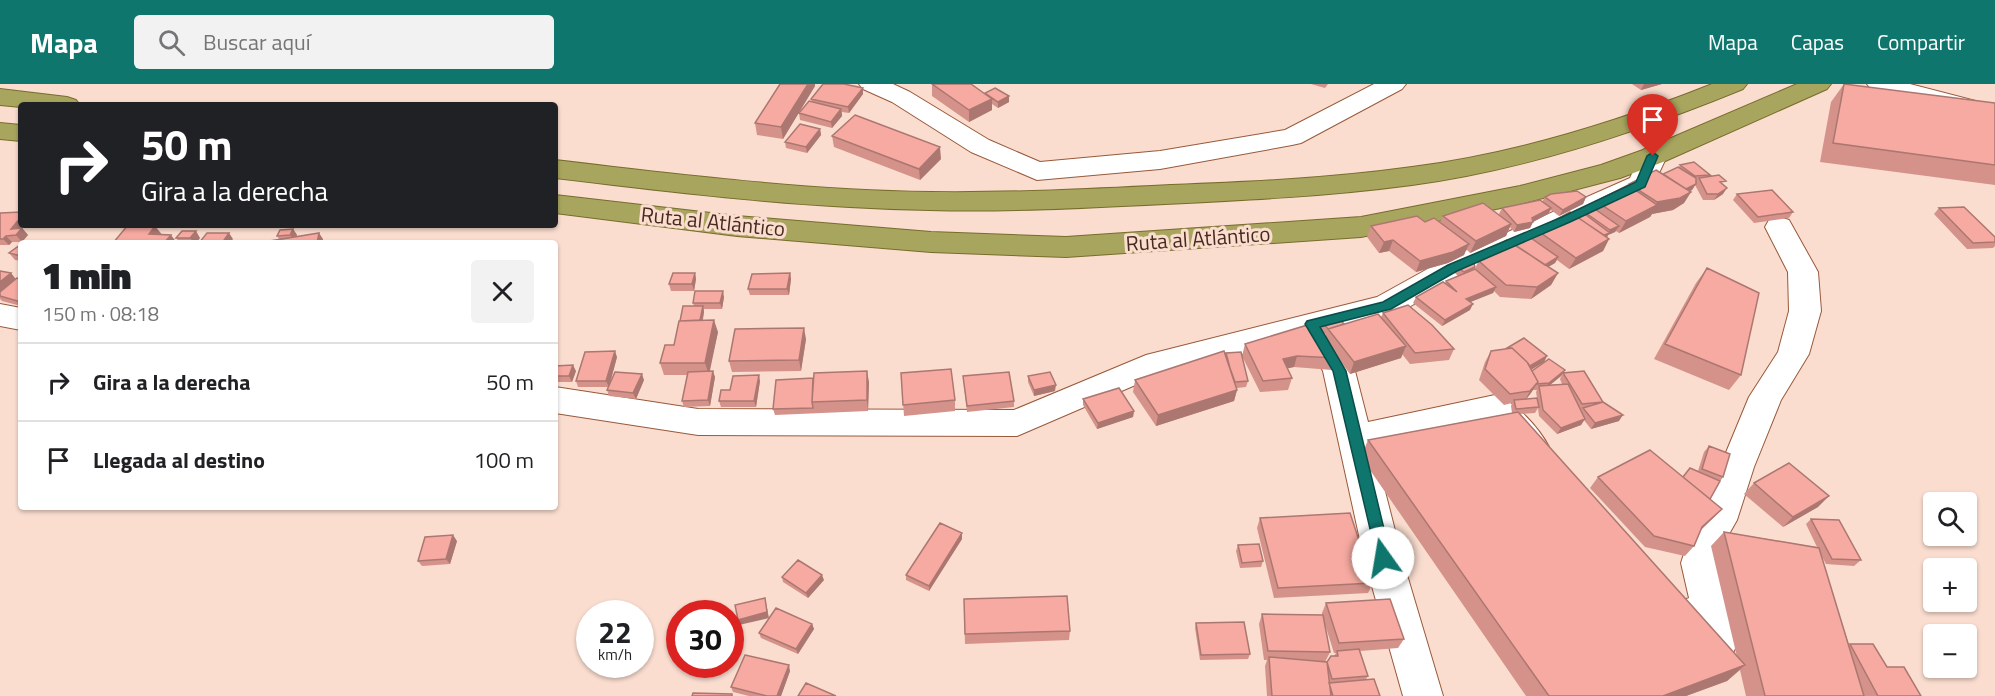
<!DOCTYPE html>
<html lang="es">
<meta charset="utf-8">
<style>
body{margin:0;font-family:"Titillium Web",sans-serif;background:#f2f2f2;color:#202124;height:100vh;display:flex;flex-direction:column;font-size:22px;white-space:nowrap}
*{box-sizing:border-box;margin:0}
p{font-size:20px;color:#757577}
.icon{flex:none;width:33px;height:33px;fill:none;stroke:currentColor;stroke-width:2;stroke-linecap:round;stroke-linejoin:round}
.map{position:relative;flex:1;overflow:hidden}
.details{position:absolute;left:18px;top:156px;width:540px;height:270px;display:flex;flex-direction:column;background:#fff;border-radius:6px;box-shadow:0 2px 4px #0004}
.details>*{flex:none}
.top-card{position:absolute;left:18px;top:18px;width:540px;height:126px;border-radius:6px;box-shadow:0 2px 4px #0004;background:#202124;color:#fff;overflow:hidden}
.controls{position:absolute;left:1923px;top:408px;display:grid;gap:12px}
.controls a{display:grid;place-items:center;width:54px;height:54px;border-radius:6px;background:#fff;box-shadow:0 2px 4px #0004;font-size:30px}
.speed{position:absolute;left:576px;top:516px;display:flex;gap:12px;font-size:30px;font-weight:700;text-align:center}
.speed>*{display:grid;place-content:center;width:78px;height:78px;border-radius:50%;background:#fff;box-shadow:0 2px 4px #0004;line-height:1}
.speed small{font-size:15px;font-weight:400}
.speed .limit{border:9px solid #d22;background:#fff;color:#111}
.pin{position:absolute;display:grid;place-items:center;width:51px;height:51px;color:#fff;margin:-62px -26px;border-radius:50% 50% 50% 0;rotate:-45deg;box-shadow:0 0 6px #0007}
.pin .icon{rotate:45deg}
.me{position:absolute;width:66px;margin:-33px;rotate:347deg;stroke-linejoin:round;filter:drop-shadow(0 0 4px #0008)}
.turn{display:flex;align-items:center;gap:21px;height:126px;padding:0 24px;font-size:27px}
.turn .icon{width:78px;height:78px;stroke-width:2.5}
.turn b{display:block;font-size:42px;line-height:51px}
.round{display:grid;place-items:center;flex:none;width:63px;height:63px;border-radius:6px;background:#f2f2f2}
.summary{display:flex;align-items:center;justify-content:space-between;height:102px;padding:0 24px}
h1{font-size:36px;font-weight:800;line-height:45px}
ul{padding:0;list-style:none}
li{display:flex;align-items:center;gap:18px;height:78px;padding:0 24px;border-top:2px solid #e0e0e0}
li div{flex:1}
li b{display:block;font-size:22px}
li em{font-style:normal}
header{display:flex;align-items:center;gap:36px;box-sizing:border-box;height:84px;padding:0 30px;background:#0f766e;color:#fff}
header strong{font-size:28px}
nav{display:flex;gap:33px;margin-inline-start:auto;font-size:21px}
.search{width:420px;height:54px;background:#f2f2f2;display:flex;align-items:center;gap:15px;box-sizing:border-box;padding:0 21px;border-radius:6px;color:#757577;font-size:22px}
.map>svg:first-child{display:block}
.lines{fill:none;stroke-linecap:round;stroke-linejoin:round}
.minor-casing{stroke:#98593a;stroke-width:2}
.tertiary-casing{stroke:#98593a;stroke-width:2}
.trunk-casing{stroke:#786c2d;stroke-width:2}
.minor{fill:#fff;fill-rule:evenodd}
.tertiary{fill:#fff;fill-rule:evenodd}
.trunk{fill:#a8a65e;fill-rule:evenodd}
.wall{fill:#d4928a;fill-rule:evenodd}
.shaded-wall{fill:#ac7771}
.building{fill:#f6aaa1;stroke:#ac7771;stroke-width:1.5}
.route{fill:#0f766e;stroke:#0a4d48;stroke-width:1.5}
.labels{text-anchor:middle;stroke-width:6;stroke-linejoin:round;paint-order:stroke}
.street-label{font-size:21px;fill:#472b1e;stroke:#faddcf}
</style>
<header>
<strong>Mapa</strong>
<div class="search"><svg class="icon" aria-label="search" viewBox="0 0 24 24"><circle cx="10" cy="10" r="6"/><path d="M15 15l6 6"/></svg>Buscar aquí</div>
<nav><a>Mapa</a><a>Capas</a><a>Compartir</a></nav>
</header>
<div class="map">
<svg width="1995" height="612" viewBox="0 0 1995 612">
<rect width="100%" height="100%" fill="#faddcf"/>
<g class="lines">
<g class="minor-casing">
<path id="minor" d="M1653,63L1663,66L1667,72L1651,106L1464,191L1397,230L1332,247L1355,287L1368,338L1495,311C1516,318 1539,344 1549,363L1544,373C1517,382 1505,357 1488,339L1374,364L1402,474L1443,612H1403L1364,474L1323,287L1304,254L1154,293L1017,352L698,351L555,329V303L698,325L1014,326L1146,271L1377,213L1442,177L1630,94L1643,66Z
M1779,133L1789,136L1818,188L1821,227L1809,270L1781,316L1754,383L1737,436L1725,457L1719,479L1738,558L1732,571L1718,576C1698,568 1683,550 1674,530L1679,518L1689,514L1681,479L1690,451L1703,429L1720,383L1749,313L1778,268L1789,227L1788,188L1765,143L1769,136Z
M0,220L21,224V246L0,242Z"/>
</g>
<g class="tertiary-casing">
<path id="tertiary" d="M859,0H893L910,8L989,56L1040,78L1160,67L1285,46L1374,0H1406L1402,5L1301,59L1292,61L1160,85L1037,96L971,68L892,18L863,5Z
M1867,0H1910L1995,22V38L1871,5Z"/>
</g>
<g class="trunk-casing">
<path id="trunk" d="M1712,0H1747L1743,5C1638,48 1525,86 1412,101C1330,112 1248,116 1165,120C1086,124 1007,128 929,126C803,124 679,109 555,94V76C680,91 805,106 930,108C1011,109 1091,105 1171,101C1252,98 1332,94 1412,83C1514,70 1617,38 1712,0Z
M1797,0H1831L1827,5L1663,78L1620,94L1520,120L1361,153L1066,173L931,168L737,152L555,129V111L737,132L931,148L1066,153L1361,133L1520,102L1601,81L1643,66Z
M0,5L67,13L76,16L80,21H21V23L0,21Z
M0,39L21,41V57L0,55Z"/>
</g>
<use href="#minor" class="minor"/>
<use href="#tertiary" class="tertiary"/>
<use href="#trunk" class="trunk"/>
</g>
<path class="wall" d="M780,0H815V2L783,55L757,51L755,39Z
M932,0L985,10L1009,12V18L998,24L992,20V26L969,38L932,12Z
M1311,0H1328L1325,4Z
M1632,0H1662L1641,6Z
M1844,0L1995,19V101L1820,78L1831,18Z
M863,10L849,29L842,28V32L832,44L800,36L799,29L812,18L811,15Z
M820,45L821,51L807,69L786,64L785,58Z
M832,52L941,75L920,96L834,63Z
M1680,81L1710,91L1709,92L1723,101V110L1714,116H1703L1695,101L1692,106L1690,107L1691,108L1684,119L1673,126L1652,130L1650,133L1619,149L1616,147L1615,148L1608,151L1607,154L1609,155L1603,167L1569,185L1557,176L1555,179L1548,183L1558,189L1551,201L1531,215L1500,213L1494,207L1493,209L1470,218V226L1442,242L1413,219L1416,213L1445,199L1446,197L1458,192L1454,188L1456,182L1475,183V185L1480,173L1514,160L1532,155L1537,146L1583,128V127L1593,123L1596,117L1628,102L1629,100L1663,90L1679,83Z
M1737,110L1793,128L1789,134L1754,139L1733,116Z
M1545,113H1586L1583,120L1559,132L1551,126L1548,130L1533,138L1530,144L1514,148L1510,143L1506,152L1470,169L1466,165L1464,171L1448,179L1416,188L1389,167L1379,169L1367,153L1371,142L1425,138L1440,139L1443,132H1500L1499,130L1502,124L1542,118Z
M1939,124L1995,153V162L1993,164L1967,165L1934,130Z
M0,129L21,141H25L22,144L28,151L22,158H12L9,161H0Z
M293,145L297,151L296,153L323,155L322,159H269L279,155L277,152Z
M176,154H200L196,159H180Z
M21,161V177L15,176L9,169Z
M1707,184L1741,291L1729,306L1654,275L1696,199Z
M0,187L11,189L16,195H21V222L2,217L0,215Z
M695,189L696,195L694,207H671L669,200Z
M790,189L791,195L789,211H750L748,205Z
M724,213L722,225H704V228L703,236L718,248L709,287L715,293L710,322L684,323L682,317L687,291H664L660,279L674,261L694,222L693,219Z
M1383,229L1454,265L1449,276L1410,280L1402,270L1401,274L1350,290L1326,258L1336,274L1332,286L1294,283L1287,284L1292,294L1288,306L1260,308L1242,272L1245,260L1324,256L1326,251L1321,245L1323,239L1344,240L1381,233Z
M806,255L801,287L732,288L729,277Z
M1491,267L1547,272L1544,278L1531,285L1532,287L1565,286L1561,292L1550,301L1562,300L1560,295L1563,289L1603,318L1619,337L1591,345L1584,336L1581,341L1557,350L1539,332L1538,324L1535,329L1520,330L1737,573L1711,462L1724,448L1817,463L1806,440L1811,435L1861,476L1854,482L1826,480L1820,469L1849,561L1850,560L1887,583L1921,612H1746L1740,586L1727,597L1686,612H1526L1361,373L1368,356L1512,329L1511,322L1512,319L1504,321L1479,296L1485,278ZM1533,306H1537L1536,308L1537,314L1526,315Z
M1226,269L1248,297L1246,303L1237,304V306L1234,317L1156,342L1133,308L1135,296L1225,272Z
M617,273L610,299L644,296L636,315L609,312L607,306L608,303H578L576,297Z
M555,282L576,287L572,298H555Z
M901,289L955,316V327L904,332Z
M963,292L1014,317V323L967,328Z
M1028,292L1055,307L1034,312L1028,298Z
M813,294L869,298L868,327L775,331L773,325Z
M760,297L756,323H721L719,317L730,306Z
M1083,315L1134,327L1133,333L1097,345L1083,321Z
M1709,362L1723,393L1719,399L1710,415L1722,425L1701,446L1694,462L1685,472L1645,463L1590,404L1598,393H1683L1698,387L1704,368Z
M1754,399L1818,423L1783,443L1744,410Z
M1260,434L1373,499L1368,509L1274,514L1257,444Z
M962,449V455L929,507L906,496V491Z
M457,457L450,480L422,482L418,477Z
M1238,461L1263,477L1261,483L1240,484L1236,467Z
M782,493L824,496L808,514L783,498Z
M964,515L1070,547L1069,556L965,560Z
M1326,519L1404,555L1398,564L1360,567L1368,592L1366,595L1380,612H1267L1265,582L1267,576H1264L1259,540L1262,530L1322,531V529ZM1324,537L1334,569H1336L1334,572L1327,578H1325L1330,568Z
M1196,539L1250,570L1248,575L1200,576L1195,544Z
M812,540L814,545L798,570L761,554L759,549Z
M790,587L781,612H749L733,608L731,603Z"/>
<path class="shaded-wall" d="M808,0H815V2L783,55L781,43Z
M1644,0H1662L1641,6Z
M863,4V10L849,29L848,23Z
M1009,12V18L998,24V18Z
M992,15V26L969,38V26Z
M841,25L842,32L832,44L831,38Z
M820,45L821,51L807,69L806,63Z
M940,63L941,75L920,96L919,85Z
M1696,100L1692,106L1679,112L1682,106Z
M1727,104L1723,110L1714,116L1718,110Z
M1691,108L1684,119L1673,126L1652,130L1650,133L1619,149L1626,137L1655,122L1657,118Z
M1586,113L1583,120L1559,132L1563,126Z
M1551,124L1548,130L1533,138L1530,144L1514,148L1517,141Z
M21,133V141H25L17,151L11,145Z
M1511,140L1506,152L1470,169L1476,157Z
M155,142L164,153L149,150Z
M1619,142L1615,148L1608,151L1606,155L1599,154L1608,149L1610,146Z
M22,144L28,151L22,158L16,151Z
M293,145L297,151L294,157L290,151Z
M196,147L200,154L196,159H194L190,154Z
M229,149L233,155L230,159H222Z
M319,149L323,155L322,159H317Z
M171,151L177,159H164Z
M6,152L12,158L9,161L3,155Z
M1609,155L1603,167L1569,185L1576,174Z
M1393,156L1389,167L1379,169L1384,158Z
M1469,160L1464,171L1448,179L1416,188L1420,177Z
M1558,173L1555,179L1538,189L1541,183Z
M11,189L16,196L0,209V198Z
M695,189L696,195L694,207L692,200Z
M790,189L791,195L789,211L787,205Z
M1558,189L1551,201L1531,215L1537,203Z
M1496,203L1493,209L1463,221L1466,215Z
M723,207L724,213L722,225L720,219Z
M1473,220L1470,226L1442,242L1445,236Z
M703,222L704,228L701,243L699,237Z
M714,236L718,248L709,291L705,279Z
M804,244L806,255L801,287L799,276Z
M1406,262L1401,274L1350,290L1354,278Z
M615,267L617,273L609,303L606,297Z
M1297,272L1294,283L1280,286L1283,275Z
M1547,272L1544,278L1526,289L1529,283Z
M573,281L576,287L572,298L569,292Z
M1565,286L1561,292L1545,305L1549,299Z
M713,287L715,293L710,322L708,316Z
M867,287L869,298L868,327L867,316Z
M642,290L644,296L636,315L633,309Z
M759,291L760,297L756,323L754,317Z
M1538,298L1531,309L1524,318L1530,307Z
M1056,301L1055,307L1034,312V306Z
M1237,306L1234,317L1156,342L1158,331Z
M1134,327L1133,333L1097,345L1098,339Z
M1623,331L1619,337L1591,345L1595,339Z
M1585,335L1581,341L1557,350L1561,344Z
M1829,412L1818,423L1783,443L1793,433Z
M1722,425L1712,435L1693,453L1702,443Z
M962,449V455L929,507V502Z
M453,451L457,457L450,480L446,475Z
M822,491L824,496L808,514L806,509Z
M765,514L769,534L739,541L738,536Z
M812,540L814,545L798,570L796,565Z
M789,581L790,587L781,612H777Z
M1745,581L1727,597L1686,612H1663Z"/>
<path class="building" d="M780,0H808L781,43L755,39Z
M823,0H844L863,4L848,23L811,15Z
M932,0H971L992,15L969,26Z
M1844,0L1995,19V81L1833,59Z
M995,4L1009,12L998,18L985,9Z
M809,17L841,25L831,38L799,29Z
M855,31L940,63L919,85L832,52Z
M800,40L820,45L806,63L785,58Z
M1694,78L1710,91L1695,92L1680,81Z
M1678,83L1696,94V100L1686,105L1663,90Z
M1656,86L1691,108L1680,114L1657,118L1629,100Z
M1719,91L1726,97L1720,98L1727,104L1718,110H1707L1699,94Z
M1628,101L1657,121L1626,137L1596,117Z
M1772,106L1793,128L1758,133L1737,110Z
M1577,107L1586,113L1563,126L1545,113L1551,110Z
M1540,116L1551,124L1532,134L1533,138L1517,141L1502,124Z
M1483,119L1511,140L1476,157L1443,132Z
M1592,123L1619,142L1610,146L1583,127Z
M1964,123L1995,153V158L1973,159L1939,124Z
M21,128V133L11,145L22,144L16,151L6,152L3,155H0V129Z
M1570,128L1609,155L1576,174L1537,146Z
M1582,128L1610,149L1604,151L1574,131Z
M1417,132L1425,138L1434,134L1469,160L1453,168L1420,177L1393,156L1384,158L1371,142Z
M128,141L155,142L149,150L171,151L164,159H113Z
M293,145L290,151L277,152L280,146Z
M182,147H196L190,154H176Z
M207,149H229L222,159H199Z
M319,149L317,159H269L270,157Z
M1528,152L1558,173L1545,181L1514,160Z
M1507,156L1558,189L1537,203L1506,201L1480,178V173Z
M20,161H21V172L9,169Z
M1473,176L1475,183L1464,188L1456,182Z
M1707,184L1759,209L1741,291L1665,260Z
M1475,185L1496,203L1466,215L1473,220L1445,236L1416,213L1443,198L1457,208L1446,197Z
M0,187L11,189L0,198Z
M673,189H695L692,200H669Z
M790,189L787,205H748L752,190Z
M17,194L21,195V218L0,212V208Z
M695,207H723L720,219H693Z
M1408,221L1432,241L1454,265L1415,269L1383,229Z
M683,222H703L700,236L680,237Z
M1378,230L1406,262L1354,278L1328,245Z
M1339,234L1344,240L1328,245L1323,239Z
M714,236L705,279H660L665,261H674L679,237Z
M1314,239L1336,274L1297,272L1283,275L1292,294L1263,297L1245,260Z
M804,244L799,276L729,277L735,245Z
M1524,254L1547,272L1530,282L1527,278L1512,264H1507Z
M1512,264L1527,278L1538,298L1530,307L1510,310L1485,285L1491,267Z
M615,267L606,297H576L585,268Z
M1224,267L1237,306L1158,331L1135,296Z
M1241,268L1248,297L1235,298L1230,284L1226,269Z
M1549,275L1565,286L1549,299L1536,300L1538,298L1532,287Z
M573,281L569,292H555V282Z
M951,285L955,316L903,321L901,289Z
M713,287L708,316L682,317L688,288Z
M867,287V316L812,318L814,289Z
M1584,287L1603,318L1582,320L1563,289Z
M615,288L642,290L633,309L607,306Z
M1009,288L1014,317L967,322L963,292Z
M1050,288L1056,301L1034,306L1028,292Z
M759,291L754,317H719L721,306H730L733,292Z
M813,294L812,318L813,324L773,325L776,296Z
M1568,300L1585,335L1561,344L1543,326L1539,302Z
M1119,304L1134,327L1098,339L1083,315Z
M1537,314L1539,323L1516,325L1514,316Z
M1603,318L1623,331L1595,339L1583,324Z
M1518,328L1745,581L1663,612H1549L1368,356Z
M1709,362L1730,370L1723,393L1702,385Z
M1650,366L1722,425L1702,443L1694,462L1654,452L1598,393Z
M1789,379L1829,412L1793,433L1754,399Z
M1690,384L1720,397L1710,415L1683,393Z
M1350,429L1373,499L1278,504L1260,434Z
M1811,435L1839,436L1861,476L1832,475Z
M940,439L962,449L929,502L906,491Z
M1724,448L1819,464L1864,612H1765Z
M453,451L446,475L418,477L425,453Z
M1259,460L1263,477L1242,479L1238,461Z
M798,476L822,491L806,509L782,493Z
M1067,512L1070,547L965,550L964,515Z
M765,514L767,528L738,536L735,521Z
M1390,515L1404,555L1339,559L1326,519Z
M776,524L812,540L796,565L759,549Z
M1262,530L1323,531L1330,568L1268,567Z
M1244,538L1250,570L1201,571L1196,539Z
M1850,560H1873L1887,583H1904L1921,612H1878Z
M1359,565L1368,592L1332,595L1327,578L1331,572H1338L1337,567Z
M745,571L789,581L777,612H767L731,603Z
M1269,573L1327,578L1331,612H1272Z
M1374,595L1380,612H1333L1329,599Z
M806,599L836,612H798Z
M693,609L732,610V612H692Z"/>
<path class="route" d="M1653,68L1658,72L1645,103L1570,138L1457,187L1391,225L1320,243L1346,287L1391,474L1389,479L1383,481L1378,479L1333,287L1305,240L1307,237L1383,218L1448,181L1562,133L1636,98L1647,72Z"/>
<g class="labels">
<g class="street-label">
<text transform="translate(713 138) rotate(6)" y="7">Ruta al Atlántico</text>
<text transform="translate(1198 155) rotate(-4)" y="7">Ruta al Atlántico</text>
</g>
</g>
</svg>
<div class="controls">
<a><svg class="icon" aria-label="search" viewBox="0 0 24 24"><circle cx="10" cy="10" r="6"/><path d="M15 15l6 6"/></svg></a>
<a>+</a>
<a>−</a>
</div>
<div class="speed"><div>22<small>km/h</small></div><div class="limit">30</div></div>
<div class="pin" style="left:1653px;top:72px;background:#d93025"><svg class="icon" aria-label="arrive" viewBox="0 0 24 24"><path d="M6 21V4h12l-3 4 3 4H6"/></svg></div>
<svg class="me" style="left:1383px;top:474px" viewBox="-20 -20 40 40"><circle r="19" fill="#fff"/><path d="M0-13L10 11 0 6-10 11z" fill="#0f766e"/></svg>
<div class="top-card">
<div class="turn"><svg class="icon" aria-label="right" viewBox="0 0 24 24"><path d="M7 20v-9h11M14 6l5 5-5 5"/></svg><div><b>50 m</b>Gira a la derecha</div></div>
</div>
<section class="details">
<div class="summary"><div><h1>1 min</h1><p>150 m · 08:18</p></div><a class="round"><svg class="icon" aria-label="close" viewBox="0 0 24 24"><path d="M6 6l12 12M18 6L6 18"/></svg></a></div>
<ul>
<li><svg class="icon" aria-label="right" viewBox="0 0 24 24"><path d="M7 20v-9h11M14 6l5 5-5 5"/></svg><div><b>Gira a la derecha</b></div><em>50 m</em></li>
<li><svg class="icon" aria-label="arrive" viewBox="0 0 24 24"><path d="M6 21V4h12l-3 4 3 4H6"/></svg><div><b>Llegada al destino</b></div><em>100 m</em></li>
</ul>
</section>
</div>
